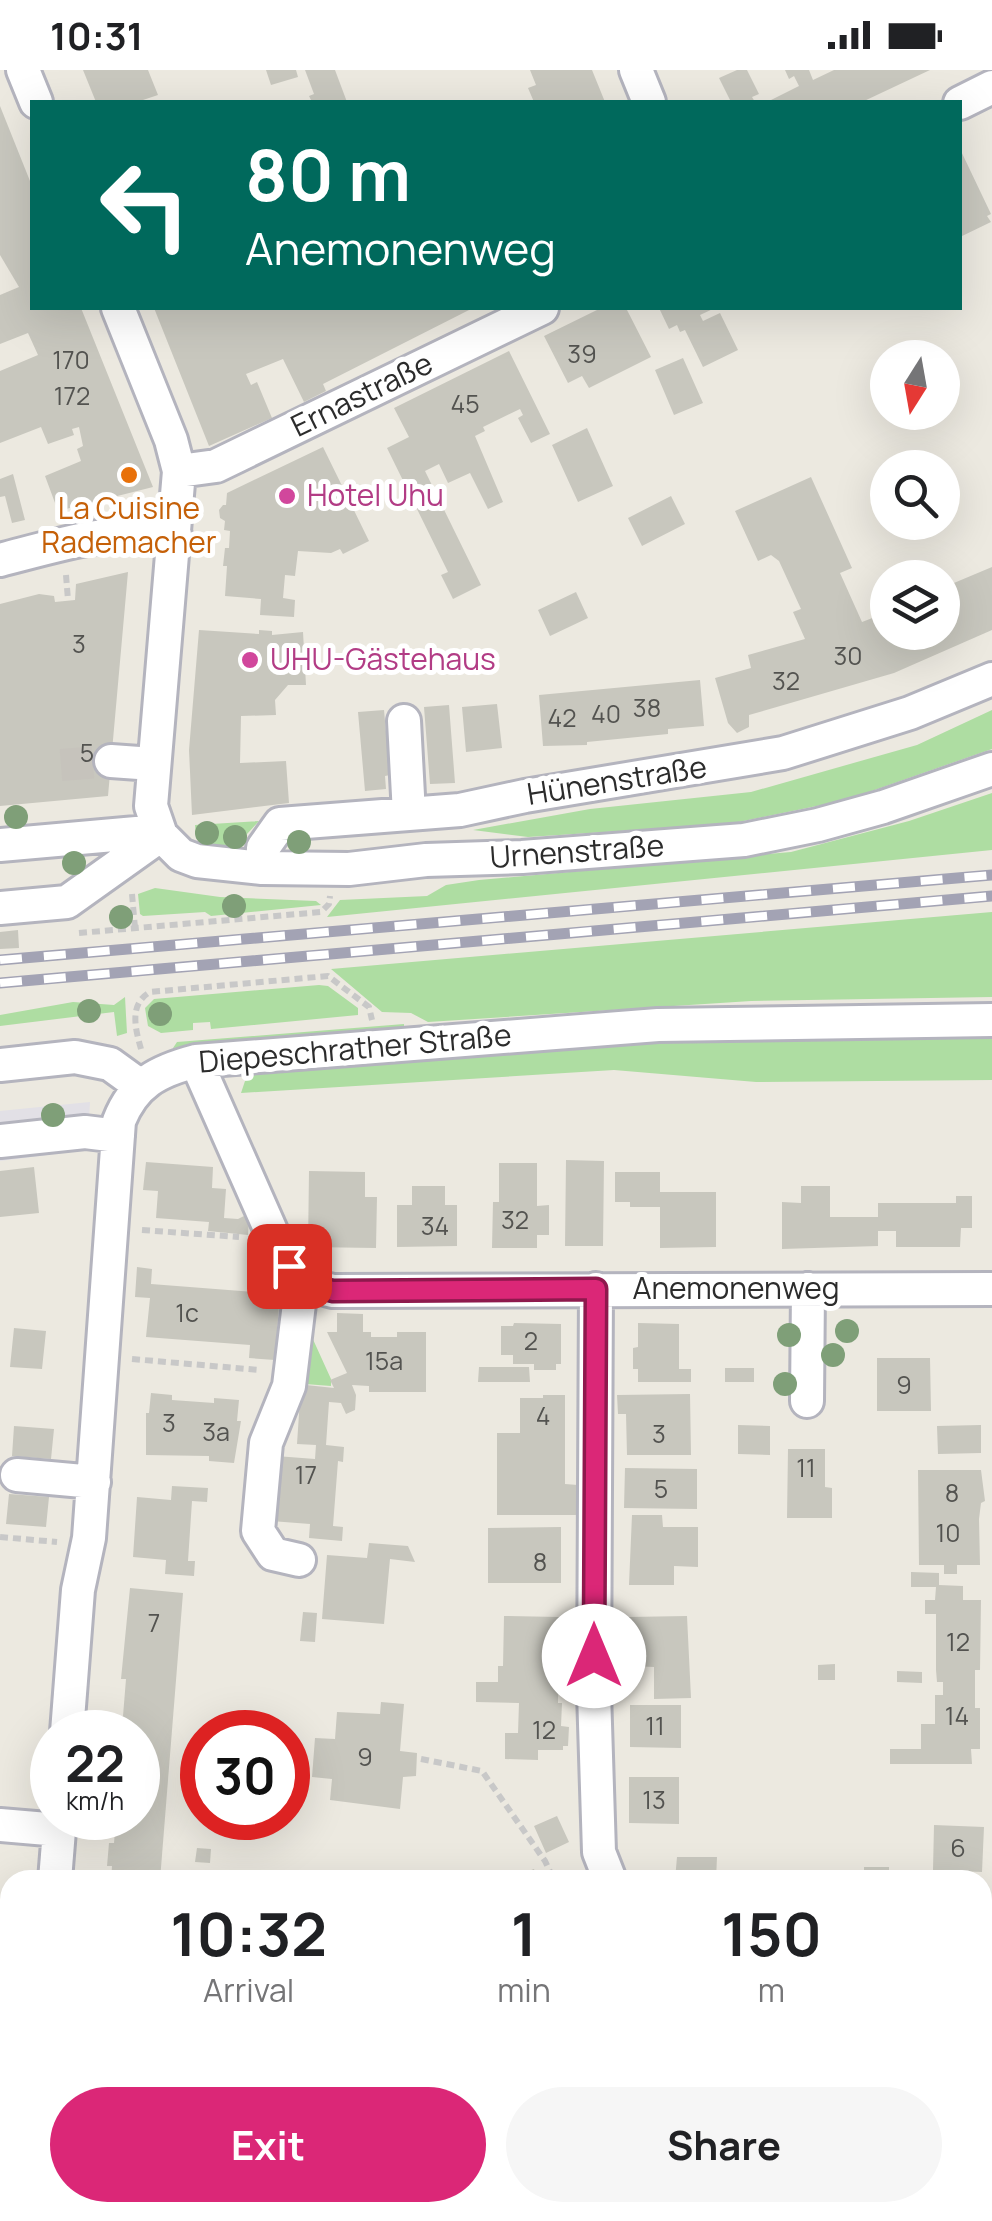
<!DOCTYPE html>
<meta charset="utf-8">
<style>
body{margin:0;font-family:Manrope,sans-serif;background:#f6f6f6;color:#202124;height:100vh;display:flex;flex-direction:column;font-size:38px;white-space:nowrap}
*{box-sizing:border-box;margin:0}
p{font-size:32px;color:#757577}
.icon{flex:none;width:55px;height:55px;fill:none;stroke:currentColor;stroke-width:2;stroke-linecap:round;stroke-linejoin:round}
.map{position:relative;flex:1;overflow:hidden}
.details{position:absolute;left:0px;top:1800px;width:992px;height:352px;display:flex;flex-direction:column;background:#fff;border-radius:30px 30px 0 0;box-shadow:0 10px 40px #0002}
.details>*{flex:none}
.hud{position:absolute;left:30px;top:30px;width:932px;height:210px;border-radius:0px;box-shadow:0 10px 40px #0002;background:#00695c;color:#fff;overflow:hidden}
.needle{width:65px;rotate:191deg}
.controls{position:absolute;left:870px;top:270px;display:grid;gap:20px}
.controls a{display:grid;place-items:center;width:90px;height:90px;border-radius:50%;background:#fff;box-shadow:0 10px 40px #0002;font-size:50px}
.speed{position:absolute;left:30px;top:1640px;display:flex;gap:20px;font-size:50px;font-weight:700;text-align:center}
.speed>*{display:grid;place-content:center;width:130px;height:130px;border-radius:50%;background:#fff;box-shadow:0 10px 40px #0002;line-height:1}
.speed small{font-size:25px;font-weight:400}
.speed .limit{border:15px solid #d22;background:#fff;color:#111}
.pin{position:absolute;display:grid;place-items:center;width:85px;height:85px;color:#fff;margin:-42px;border-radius:20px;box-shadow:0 5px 15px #0006}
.me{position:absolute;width:110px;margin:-55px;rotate:0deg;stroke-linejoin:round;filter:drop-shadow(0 0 8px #0008)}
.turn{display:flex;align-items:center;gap:35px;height:210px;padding:0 50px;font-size:45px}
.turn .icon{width:130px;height:130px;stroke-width:2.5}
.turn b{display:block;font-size:70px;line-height:85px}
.eta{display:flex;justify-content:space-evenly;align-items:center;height:170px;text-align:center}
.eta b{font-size:60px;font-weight:700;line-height:70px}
.action{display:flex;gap:20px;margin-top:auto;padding:20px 50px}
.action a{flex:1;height:115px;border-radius:60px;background:#db2777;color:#fff;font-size:40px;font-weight:700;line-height:115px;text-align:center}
.action a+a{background:#f6f6f6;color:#202124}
.status{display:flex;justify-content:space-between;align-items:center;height:70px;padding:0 50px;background:#fff;direction:ltr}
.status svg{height:28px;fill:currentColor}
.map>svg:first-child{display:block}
.industrial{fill:#e2e0e6}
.green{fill:#aedda2}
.building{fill:#c8c7be}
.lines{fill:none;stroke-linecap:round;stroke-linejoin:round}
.minor-tunnel{stroke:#c6c3bc;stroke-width:32;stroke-dasharray:32 16;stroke-linecap:butt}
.minor-casing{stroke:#b4b4be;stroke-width:38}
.path{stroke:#c8c8c8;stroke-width:6;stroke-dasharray:8 5;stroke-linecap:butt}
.minor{stroke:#fff;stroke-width:32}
.rail-casing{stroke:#a3a3b4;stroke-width:11}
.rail{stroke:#fff;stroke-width:8;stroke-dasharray:22;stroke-linecap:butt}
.tree{fill:#7f9f78}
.route-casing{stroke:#8e194d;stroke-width:25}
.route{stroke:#db2777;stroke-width:18}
.food-dot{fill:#e8710a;stroke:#fff;stroke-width:4}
.hotel-dot{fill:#d1479c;stroke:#fff;stroke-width:4}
.labels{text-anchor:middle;stroke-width:10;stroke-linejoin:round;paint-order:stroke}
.number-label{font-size:25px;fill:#535350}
.street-label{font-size:30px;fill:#2c2c2c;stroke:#fff}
.hotel-label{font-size:30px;fill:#b23c85;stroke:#fff;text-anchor:start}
.food-label{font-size:30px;fill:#c56008;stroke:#fff}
</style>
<div class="status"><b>10:31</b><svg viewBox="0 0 49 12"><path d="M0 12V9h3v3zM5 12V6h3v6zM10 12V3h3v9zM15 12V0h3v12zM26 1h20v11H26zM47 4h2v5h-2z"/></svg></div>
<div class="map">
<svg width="992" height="2151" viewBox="0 0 992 2151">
<rect width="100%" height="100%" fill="#ece9e0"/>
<path class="industrial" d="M90,1032L87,1080L0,1091V1041Z"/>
<path class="green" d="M992,640V679L846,730L729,754L528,767L473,760L590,739L751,722L917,675Z
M992,723V780L327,847L340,830L427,826L446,815L479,810L791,782L909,751Z
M259,751L235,777L204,774L196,768L195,755Z
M155,818L220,827L316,831L321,835L211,846L205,842L143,846L140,844L138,824Z
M992,842V927L751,931L428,952L411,943L382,942L331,899Z
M319,915L328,916L358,938V945L211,959L210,952L193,953V960L161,963L148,956L145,938L154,929Z
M125,927L127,963L117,966L114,942L0,956V945L73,932L114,935Z
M404,954V959L173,978L177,972Z
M696,965L992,966V1010L756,1012L614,1000L241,1023L245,1011L262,1000Z
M311,1265L331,1309V1316L305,1314Z"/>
<path class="building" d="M83,0H148L158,25L137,32H96Z
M266,0H296L298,7L271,15Z
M305,0H335L347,32H312L309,26L314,24Z
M530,0H592L605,32H534L528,18L536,15Z
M737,0H747L759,24L752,27L755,32H731L719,8Z
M785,0H809L813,10L834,0H930L862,32H767L799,16L794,6L789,9Z
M0,36L32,116V238H81L153,417L58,441L45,406L81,391L77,379L83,376L79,357L72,359L74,365L48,374L41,357L0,373V301L38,285L28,263L0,274V225L19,217L0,185Z
M960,79L991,144L987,146L991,152L960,167Z
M154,238H473L323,314L326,321L304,332L283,289L246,304L251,315L257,312L272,348L209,376Z
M601,238H626L651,287L589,318L582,306L568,313L544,266Z
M659,238H715L700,245L703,251L720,243L738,280L703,297L685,260L680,262L677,255L669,259Z
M509,281L550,364L531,373L518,348L523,345L520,339L483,357L485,361L475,366L503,432L488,439L470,403L448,413L439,394L425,401L481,515L453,529L441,505L448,502L387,378L409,367L394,338Z
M683,288L703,333L674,345L655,300Z
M587,358L613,416L578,432L552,375Z
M323,377L369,471L343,484L340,479L331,483L298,481L295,506L285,505L283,528L295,530L294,547L260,545L261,529L225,526L227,496H223L225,478H229L230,461L224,460L225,451L220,448L219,440L223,435H226L227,423Z
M13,404L25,450L12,453L5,426L0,427V409Z
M811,407L852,498L840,503L862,552L888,542V562H942V518L992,497V560L894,603L749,645V657L737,663L728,653L715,608L751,598L748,585L805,569L793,542L801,539L779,491L771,485L758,491L735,441Z
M671,426L685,454L642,476L628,448Z
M128,502L108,726L0,736V534L39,524L54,526L55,532L75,530L76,514Z
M576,522L588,548L550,566L538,540Z
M199,560L259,564V560L272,561V565L303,562L306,615H288L275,630L276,645L241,646L240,693L286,691L289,733L192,745L189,680Z
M700,610L704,656L668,659V664L587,672V675L543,676L539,625Z
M497,634L502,678L466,682L462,637Z
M449,635L455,713L430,714L424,637Z
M384,640L390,705L385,706L386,719L365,721L358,642Z
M18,860L19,878L0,879V862Z
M566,1090L604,1091L603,1176H565Z
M146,1092L213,1097L212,1118L226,1119L224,1148L238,1149L246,1145L249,1150L248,1165L208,1161L209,1152L156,1148L158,1121L143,1120Z
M499,1093H537V1136L549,1135V1165H537V1178H492L493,1132H499Z
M34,1097L39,1143L0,1147V1101Z
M309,1101L365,1102V1127H377L376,1178L308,1177Z
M615,1102H660V1122H716V1177L660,1178V1137H630V1132H615Z
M412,1116H445V1135H457V1176L397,1177V1135H412Z
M801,1116H830V1147H878V1133H956V1126H972V1158H961L960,1177H896V1161H878V1176L782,1179V1132L801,1133Z
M137,1197L152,1199L151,1214L254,1222L253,1233L279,1236L275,1290L249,1288L250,1275L146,1267L150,1228L135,1227Z
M337,1243L363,1244V1262H371V1267H397V1262H426V1322H369V1316L352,1315L356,1325L355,1340L346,1344L341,1333L329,1332L326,1375L344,1377L343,1392L338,1391L333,1456L343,1457L342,1471L309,1468L310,1454L271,1451L276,1386L315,1389L316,1375L297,1374L300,1329L303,1330L306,1315L334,1318L330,1310L347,1303L327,1262H337Z
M514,1253L561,1254V1294H556V1300H534V1294H513V1285H501V1256H513Z
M638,1253L679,1254V1299H691V1312H638V1299H633V1278L638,1277Z
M14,1258L46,1261L42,1299L10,1297Z
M877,1288H930L931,1341H877Z
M479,1297H529L530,1312H478Z
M725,1298H754V1312H725Z
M151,1323L172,1325V1330L214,1333V1328L239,1330L237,1351H241L234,1393L209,1391V1386L146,1385V1343H149Z
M690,1324L691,1385H627L626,1344H618L617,1325Z
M543,1325H565V1414L578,1415V1445H497V1363H520V1328H543Z
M738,1355L770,1356V1385L738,1384Z
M981,1355V1383L938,1384L937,1356Z
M14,1356L54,1359L51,1389L12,1386Z
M788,1379H825V1417L832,1418V1448H787Z
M625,1398L697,1399V1439L624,1438Z
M918,1400H981L985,1431L981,1433L979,1449L980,1495H957V1504H944V1495H919Z
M172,1416L208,1418L207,1432L192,1431L188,1491H195L194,1506L165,1504L166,1490L133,1487L137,1427L171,1430Z
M9,1424L49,1427L46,1457L6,1454Z
M632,1445H662L663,1457H698V1497L674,1496V1515H629Z
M561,1457V1513H488V1458Z
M369,1473L408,1476L415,1492L390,1489L384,1554L322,1549L327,1485L367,1488Z
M911,1502L939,1503V1515L963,1516V1530H981L980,1600H975V1638H980V1679H971L972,1694H890V1679H921V1654H935V1625H943V1612H937L936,1600V1544H925V1530H935L936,1517H911Z
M130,1518L183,1523L160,1810H111L112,1796H107L109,1773H114L116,1748H138V1662H117L119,1646H123L126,1609H121Z
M303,1542L317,1543L315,1572L300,1571Z
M504,1546L559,1547L558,1633H562L561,1656L569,1657L568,1676H563V1680H538V1690L505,1689V1663H518L519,1633L476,1632V1612H498V1596H503Z
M687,1546L691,1628L654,1629V1597L630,1596L629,1547Z
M835,1594V1610H818V1595Z
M897,1601L922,1602V1613L897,1612Z
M381,1632L404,1634L400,1681L417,1683L416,1706L403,1707L400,1739L330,1730L332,1709L312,1707L315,1668L335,1669L337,1642L380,1644Z
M630,1635H681V1678L630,1677Z
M629,1707H679V1754L629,1753Z
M557,1746L569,1772L546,1783L534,1756Z
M934,1755L984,1757L982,1802L933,1800Z
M197,1778L211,1779L210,1793L195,1792Z
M677,1787H717L716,1810H675Z
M864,1797H889V1802H905V1810H763V1802L839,1805L864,1803Z
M534,1799L538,1810H505Z
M992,2078V2139L982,2140V2079Z
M84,2142H128V2151H85Z
M302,2142H361L360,2151H301Z
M579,2142H629L633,2151H572L581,2147Z
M927,2142H986L987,2151H927Z"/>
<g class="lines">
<path class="minor-tunnel" d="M61,695L111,691"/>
<g class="minor-casing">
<path id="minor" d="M23,0L36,32
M636,0L649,32
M960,33L992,17
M118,238L171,370L179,401L151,736L161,765L181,785L197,791L262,798L349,799L426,790L522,787L744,770L818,755L883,737L992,699
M179,401L216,396L542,238
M0,490C62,474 110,458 175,465
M404,651L409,744
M111,691L153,694
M0,775L159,761
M262,798L263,778L280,754L460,740L525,726L783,683L910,643L992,609
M0,838L67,832L161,765
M196,991L275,1170C290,1197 301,1215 333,1221L992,1219
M0,995L75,987L110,994L139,1015
M0,1071L85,1062L118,1066
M596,1219L594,1622L599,1782L610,1810
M807,1331L808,1219
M17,1405L94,1412
M299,1490L273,1484L258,1461L266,1373L289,1316L302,1209
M67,1662L78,1520L89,1468L119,1051C134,1013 158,1001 196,991L658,955L992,950
M0,1755L59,1760
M55,1810L60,1748
M982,1877H992
M0,1913L10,1914
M498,2142L501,2151
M35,2151L36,2142"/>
</g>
<path class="path" d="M66,505L68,530
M132,824L135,858
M79,863L321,842L329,834L330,826
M141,979C135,958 129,934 150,922L328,906L369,937L372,950
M142,1160L239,1167
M132,1289L259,1300
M0,1467L57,1472
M421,1689L482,1701L545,1791L554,1810
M0,2118L10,2119
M402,2151L417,2142"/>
<use href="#minor" class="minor"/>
<g class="rail-casing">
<path id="rail" d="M0,890L992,805
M0,913L992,826"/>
</g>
<use href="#rail" class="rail"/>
</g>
<g class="tree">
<circle cx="16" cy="747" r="12"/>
<circle cx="207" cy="763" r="12"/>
<circle cx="235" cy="767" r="12"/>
<circle cx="299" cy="772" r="12"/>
<circle cx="74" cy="793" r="12"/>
<circle cx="234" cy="836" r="12"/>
<circle cx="121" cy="847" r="12"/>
<circle cx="89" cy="941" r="12"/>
<circle cx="160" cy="944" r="12"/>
<circle cx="53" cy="1045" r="12"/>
<circle cx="847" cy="1261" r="12"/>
<circle cx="789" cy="1265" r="12"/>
<circle cx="833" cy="1285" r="12"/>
<circle cx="785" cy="1314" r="12"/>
</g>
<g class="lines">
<g class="route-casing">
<path id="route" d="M289,1196C303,1210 313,1217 333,1221L596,1219L594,1586"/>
</g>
<use href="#route" class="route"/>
</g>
<circle class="food-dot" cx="129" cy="405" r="10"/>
<g class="hotel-dot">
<circle cx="287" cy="426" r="10"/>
<circle cx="250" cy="590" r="10"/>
</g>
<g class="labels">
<g class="number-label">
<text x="582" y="293">39</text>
<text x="71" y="299">170</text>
<text x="72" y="335">172</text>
<text x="465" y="343">45</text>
<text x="79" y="583">3</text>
<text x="848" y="595">30</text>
<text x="786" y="620">32</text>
<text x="647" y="647">38</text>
<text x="606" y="653">40</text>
<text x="562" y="657">42</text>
<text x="87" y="692">5</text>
<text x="515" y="1159">32</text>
<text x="435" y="1165">34</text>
<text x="187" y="1252">1c</text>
<text x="531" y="1280">2</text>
<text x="384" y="1300">15a</text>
<text x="904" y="1324">9</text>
<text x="543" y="1355">4</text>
<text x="169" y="1362">3</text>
<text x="216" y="1371">3a</text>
<text x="659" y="1373">3</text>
<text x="806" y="1407">11</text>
<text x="306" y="1414">17</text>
<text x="661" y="1428">5</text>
<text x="952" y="1432">8</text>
<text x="948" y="1472">10</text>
<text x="540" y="1501">8</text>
<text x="154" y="1562">7</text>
<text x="958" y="1581">12</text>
<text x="957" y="1655">14</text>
<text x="655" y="1665">11</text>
<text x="544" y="1669">12</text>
<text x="365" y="1696">9</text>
<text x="654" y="1739">13</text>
<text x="958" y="1787">6</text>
</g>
<g class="street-label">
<text transform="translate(362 325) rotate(-26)" y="10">Ernastraße</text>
<text transform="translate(617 711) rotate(-9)" y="10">Hünenstraße</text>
<text transform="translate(577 782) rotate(-4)" y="10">Urnenstraße</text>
<text transform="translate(355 979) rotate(-5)" y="10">Diepeschrather Straße</text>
<text x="736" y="1229">Anemonenweg</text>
</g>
<g class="hotel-label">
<text x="307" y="436">Hotel Uhu</text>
<text x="270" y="600">UHU-Gästehaus</text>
</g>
<g class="food-label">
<text x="129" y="449">La Cuisine<tspan x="129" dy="34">Rademacher</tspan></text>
</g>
</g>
</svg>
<div class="controls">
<a><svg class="needle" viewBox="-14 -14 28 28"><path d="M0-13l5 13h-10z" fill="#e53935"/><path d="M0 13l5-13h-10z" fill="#757577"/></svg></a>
<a><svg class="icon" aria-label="search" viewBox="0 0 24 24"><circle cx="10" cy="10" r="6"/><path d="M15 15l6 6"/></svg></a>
<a><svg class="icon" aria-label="layers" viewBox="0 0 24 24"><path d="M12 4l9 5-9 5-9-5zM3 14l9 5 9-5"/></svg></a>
</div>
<div class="speed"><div>22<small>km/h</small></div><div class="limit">30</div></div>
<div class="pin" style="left:289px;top:1196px;background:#d93025"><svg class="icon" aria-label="arrive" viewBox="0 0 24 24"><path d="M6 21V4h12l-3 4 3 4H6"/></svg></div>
<svg class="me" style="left:594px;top:1586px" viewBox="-20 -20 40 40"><circle r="19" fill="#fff"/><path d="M0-13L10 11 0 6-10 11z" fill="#db2777"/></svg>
<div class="hud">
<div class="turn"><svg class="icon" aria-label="left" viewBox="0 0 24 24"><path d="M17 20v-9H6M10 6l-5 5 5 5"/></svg><div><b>80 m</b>Anemonenweg</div></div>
</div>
<section class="details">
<div class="eta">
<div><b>10:32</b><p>Arrival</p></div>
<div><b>1</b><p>min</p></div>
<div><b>150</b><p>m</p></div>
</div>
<div class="action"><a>Exit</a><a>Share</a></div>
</section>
</div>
